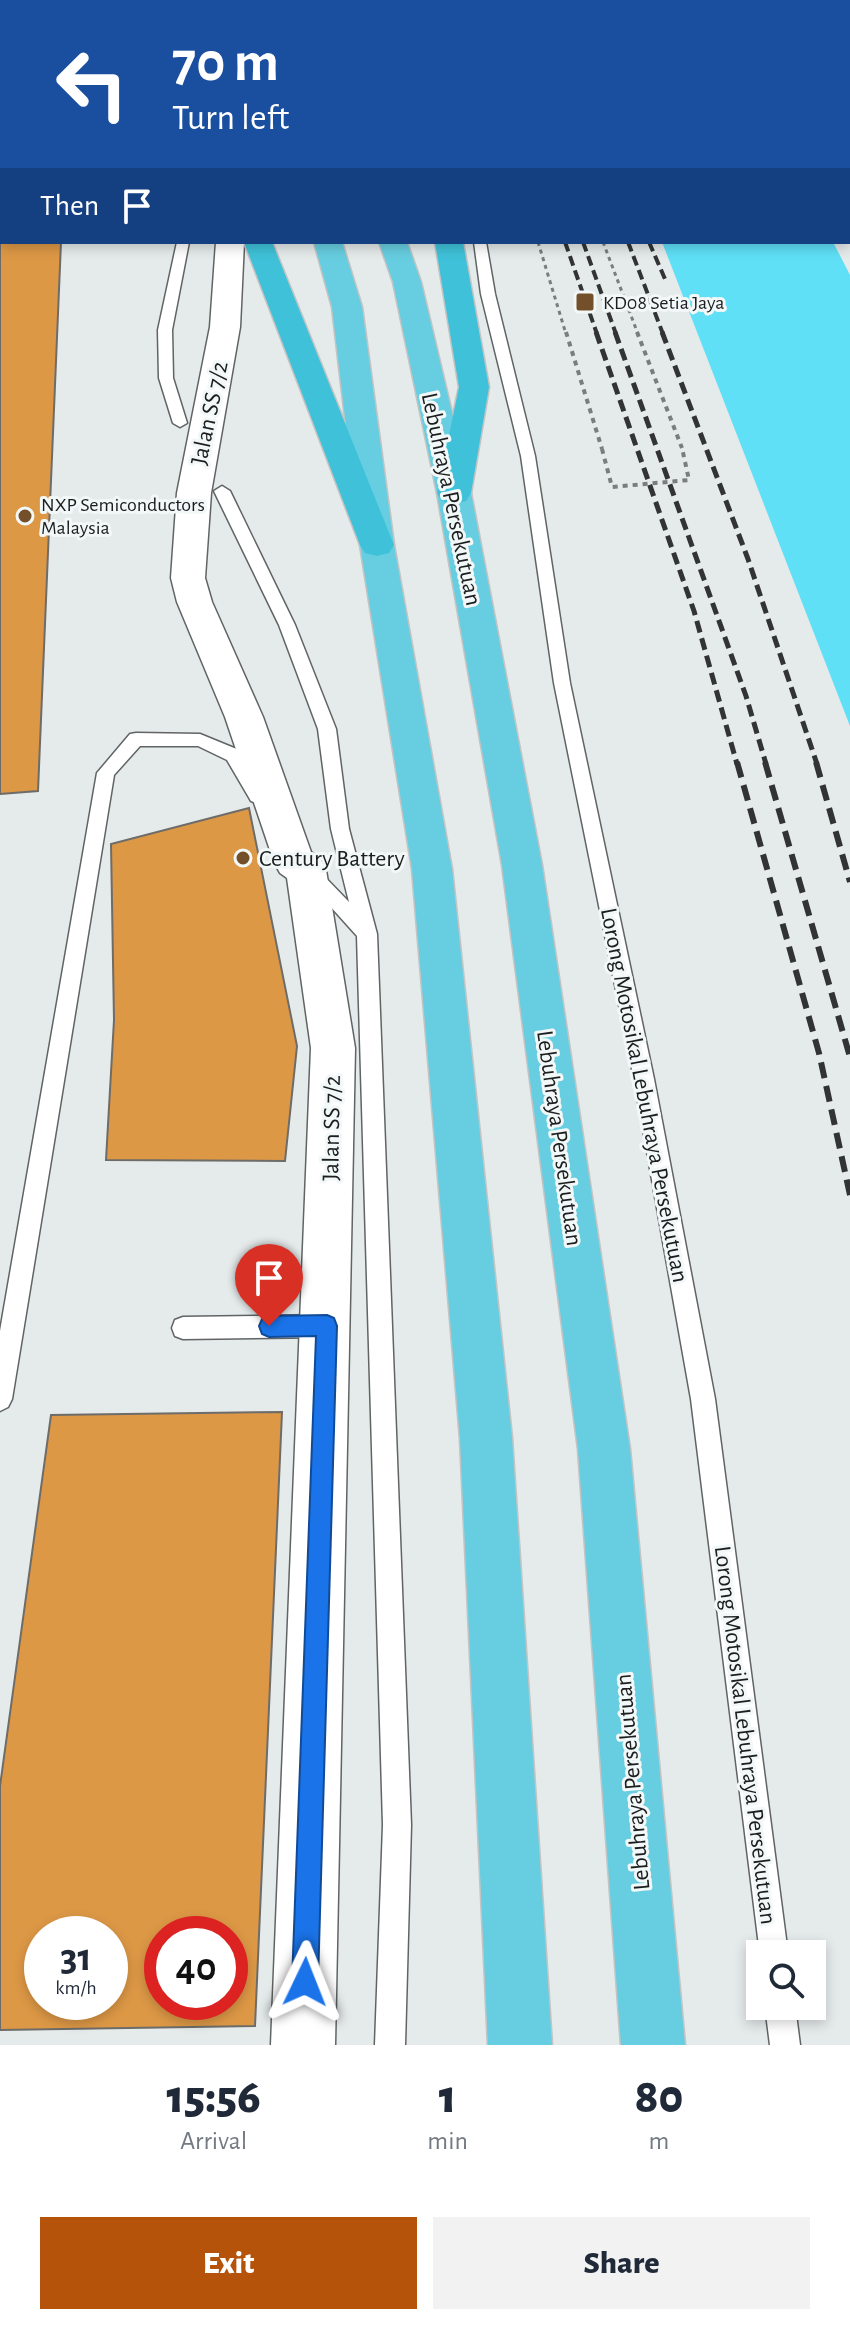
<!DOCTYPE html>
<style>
body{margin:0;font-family:"Alegreya Sans",sans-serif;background:#f2f2f3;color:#1f2937;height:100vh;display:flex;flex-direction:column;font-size:30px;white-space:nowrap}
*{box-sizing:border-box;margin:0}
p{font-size:26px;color:#747a83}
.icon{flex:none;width:44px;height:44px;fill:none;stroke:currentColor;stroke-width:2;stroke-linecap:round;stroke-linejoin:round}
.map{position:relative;height:2045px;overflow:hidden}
.details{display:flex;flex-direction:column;background:#fff;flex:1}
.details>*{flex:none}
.hud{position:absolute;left:0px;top:0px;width:850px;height:244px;box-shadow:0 4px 12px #0003;background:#1a4fa0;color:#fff;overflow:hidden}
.controls{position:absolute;left:746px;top:1940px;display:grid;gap:16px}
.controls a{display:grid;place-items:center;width:80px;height:80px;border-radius:0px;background:#fff;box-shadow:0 4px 12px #0003;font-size:40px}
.speed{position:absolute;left:24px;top:1916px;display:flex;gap:16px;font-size:40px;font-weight:700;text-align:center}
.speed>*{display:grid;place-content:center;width:104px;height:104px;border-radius:50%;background:#fff;box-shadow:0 4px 12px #0003;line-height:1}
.speed small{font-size:20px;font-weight:400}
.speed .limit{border:12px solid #d22;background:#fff;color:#111}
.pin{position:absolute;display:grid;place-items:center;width:68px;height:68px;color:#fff;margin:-82px -34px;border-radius:50% 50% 50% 0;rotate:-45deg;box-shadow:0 0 8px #0007}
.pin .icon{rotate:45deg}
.me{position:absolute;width:88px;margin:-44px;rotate:2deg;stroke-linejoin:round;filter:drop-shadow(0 0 6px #0008)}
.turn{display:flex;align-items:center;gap:28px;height:168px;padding:0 40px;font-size:36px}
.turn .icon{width:104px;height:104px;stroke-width:2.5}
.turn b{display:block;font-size:56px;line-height:68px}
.then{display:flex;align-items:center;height:76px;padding:0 40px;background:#0003;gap:16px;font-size:30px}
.eta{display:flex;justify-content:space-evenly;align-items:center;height:136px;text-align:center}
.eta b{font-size:48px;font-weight:800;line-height:56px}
.button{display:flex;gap:16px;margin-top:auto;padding:16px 40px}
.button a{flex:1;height:92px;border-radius:0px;background:#b45309;color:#fff;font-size:32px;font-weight:800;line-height:92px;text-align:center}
.button a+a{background:#f2f2f3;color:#1f2937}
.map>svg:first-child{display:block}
.green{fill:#5fe0f7}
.building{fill:#dd9846;stroke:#6e6c69;stroke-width:2;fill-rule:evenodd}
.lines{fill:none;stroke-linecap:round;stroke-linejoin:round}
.service-casing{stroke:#606465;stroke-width:3}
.tertiary-casing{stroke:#606465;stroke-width:3}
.trunk-casing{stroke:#c4c4c4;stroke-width:3}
.motorway-casing{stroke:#c4c4c4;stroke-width:3}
.path-far1{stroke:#7a7d7e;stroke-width:3;stroke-dasharray:4 4;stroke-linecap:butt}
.path{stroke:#7a7d7e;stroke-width:4;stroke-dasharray:5 5;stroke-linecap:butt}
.service{fill:#fff;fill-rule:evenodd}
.tertiary{fill:#fff;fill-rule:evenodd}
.trunk{fill:#66cee0;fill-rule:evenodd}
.motorway{fill:#3fc2d9;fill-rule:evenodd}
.rail-far2{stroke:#313334;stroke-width:4;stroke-dasharray:10 5;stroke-linecap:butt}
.rail-far1{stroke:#313334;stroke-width:5;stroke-dasharray:12 6;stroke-linecap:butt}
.rail{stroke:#313334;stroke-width:6;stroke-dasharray:16 8;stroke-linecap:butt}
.path-bridge{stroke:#7a7d7e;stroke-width:4;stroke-dasharray:5 5;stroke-linecap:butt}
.route{fill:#1a73e8;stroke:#114b97;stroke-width:2}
.poi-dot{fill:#735029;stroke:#f2f7f8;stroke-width:3}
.labels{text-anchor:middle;stroke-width:6;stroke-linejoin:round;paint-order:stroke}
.far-poi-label{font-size:20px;fill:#1b1d1e;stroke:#f2f7f8;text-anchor:start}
.street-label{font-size:24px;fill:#1b1d1e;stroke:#f2f7f8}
.poi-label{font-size:24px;fill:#1b1d1e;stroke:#f2f7f8;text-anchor:start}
</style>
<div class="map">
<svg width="850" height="2045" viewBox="0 0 850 2045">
<rect width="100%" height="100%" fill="#e5eaeb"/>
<path class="green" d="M662,242H833L850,275V726Z"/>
<path class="building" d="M0,0H71L2,2V242H61L38,791L0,794Z
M249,808L297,1046L285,1161L106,1160L114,1020L111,844Z
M282,1412L255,2026L0,2030V1786L51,1415ZM42,1934H110V2002H42ZM162,1934H230V2002H162Z"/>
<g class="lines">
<g class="service-casing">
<path id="service" d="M115,0H125L126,2H116Z
M451,0H461L462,2H452Z
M735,0H745L746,2H736Z
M786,0H796L797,2H787Z
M848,93H850V101H848Z
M848,131H850V139H848Z
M177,242H189L172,330L173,378L187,423L180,427L173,423L159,378L158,330Z
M474,242H486L495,294L535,456L570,683L654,1079L715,1399L788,1954H760L691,1399L634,1079L554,683L521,456L481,294Z
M222,486L230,491L295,625L336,729L349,829L377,934L411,1825L405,2045H375L383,1825L357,936L303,876L305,871H319L349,902L331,829L318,729L279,625L214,491Z
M136,733L200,734L239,750L266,796L257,803L251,801L227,760L198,746H140L114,775L12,1399L8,1407L0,1411V1331L97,773L130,734Z
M327,1315L335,1318L338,1326L335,1334L327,1337L183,1339L175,1336L172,1328L175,1320L183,1317Z
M765,2006H795L800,2045H770Z"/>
</g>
<g class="tertiary-casing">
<path id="tertiary" d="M216,242H244L240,327L211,493L205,578L212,602L263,717L311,852L320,858L326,870L355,1048L335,2045H271L311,1048L287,878L280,873L274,862L225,717L177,602L171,578L177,493L210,327Z"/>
</g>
<g class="trunk-casing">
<path id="trunk" d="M246,0H270V2H246Z
M298,0H322L323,2H299Z
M314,242H342L362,307L394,545L452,869L512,1438L552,2045H488L460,1438L412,869L360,545L332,307Z
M379,242H407L421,282L471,493L542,865L630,1449L685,2045H621L578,1449L502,865L437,493L393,282Z"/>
</g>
<g class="motorway-casing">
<path id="motorway" d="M144,0H168V2H144Z
M383,0H407L408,2H384Z
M244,242H272L394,545L389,553L377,556L365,553L360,545Z
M435,242H463L489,387L471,493L466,501L454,504L442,501L437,493L459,387Z"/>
</g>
<path class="path-far1" d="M538,242L566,334
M603,242L638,334"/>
<path class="path" d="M566,332L602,449
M637,332L682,448"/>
<use href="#service" class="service"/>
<use href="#tertiary" class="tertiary"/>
<use href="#trunk" class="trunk"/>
<use href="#motorway" class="motorway"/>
<path class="rail-far2" d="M565,242L597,334
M583,242L616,334
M628,242L663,334
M649,242L665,279"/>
<path class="rail-far1" d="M596,332L694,611L737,764
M615,332L746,696L766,764
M662,332L748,559L817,764"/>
<path class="rail" d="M737,762L819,1053L850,1195
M765,762L850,1057
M816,762L850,882"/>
<path class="path-bridge" d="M602,449L612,487L689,480L682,448"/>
</g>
<path class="route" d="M327,1315L334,1318L337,1326L318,1982L314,1992L305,1996L295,1992L292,1982L316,1336L269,1337L262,1334L259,1326L262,1319L269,1316Z"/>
<g class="poi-dot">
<rect x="575" y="292" width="20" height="20" rx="4"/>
<circle cx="25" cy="516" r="8"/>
<circle cx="243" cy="858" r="8"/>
</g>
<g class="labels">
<g class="far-poi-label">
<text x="603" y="309">KD08 Setia Jaya</text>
<text x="41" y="511">NXP Semiconductors<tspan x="41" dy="23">Malaysia</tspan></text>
</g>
<g class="street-label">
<text transform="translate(209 413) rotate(-78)" y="8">Jalan SS 7/2</text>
<text transform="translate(452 499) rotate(78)" y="8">Lebuhraya Persekutuan</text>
<text transform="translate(645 1095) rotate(79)" y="8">Lorong Motosikal Lebuhraya Persekutuan</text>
<text transform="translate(331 1128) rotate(-89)" y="8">Jalan SS 7/2</text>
<text transform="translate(560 1138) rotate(82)" y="8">Lebuhraya Persekutuan</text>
<text transform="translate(746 1735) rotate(83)" y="8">Lorong Motosikal Lebuhraya Persekutuan</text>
<text transform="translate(632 1782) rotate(-95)" y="8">Lebuhraya Persekutuan</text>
</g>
<g class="poi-label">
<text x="259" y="866">Century Battery</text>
</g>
</g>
</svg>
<div class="controls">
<a><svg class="icon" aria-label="search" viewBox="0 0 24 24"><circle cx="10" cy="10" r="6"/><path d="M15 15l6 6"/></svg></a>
</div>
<div class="speed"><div>31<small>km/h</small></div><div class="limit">40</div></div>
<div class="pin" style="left:269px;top:1326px;background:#d93025"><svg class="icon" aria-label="arrive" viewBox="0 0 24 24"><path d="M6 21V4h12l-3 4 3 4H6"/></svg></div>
<svg class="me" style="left:305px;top:1982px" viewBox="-20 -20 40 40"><path d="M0-17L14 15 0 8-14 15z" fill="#1a73e8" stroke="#fff" stroke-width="4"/></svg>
<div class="hud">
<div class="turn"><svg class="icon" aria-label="left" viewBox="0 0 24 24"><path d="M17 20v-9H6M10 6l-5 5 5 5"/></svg><div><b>70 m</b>Turn left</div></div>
<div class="then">Then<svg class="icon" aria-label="arrive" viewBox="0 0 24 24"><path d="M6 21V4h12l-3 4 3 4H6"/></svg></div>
</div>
</div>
<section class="details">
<div class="eta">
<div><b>15:56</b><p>Arrival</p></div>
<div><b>1</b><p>min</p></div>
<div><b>80</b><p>m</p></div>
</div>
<div class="button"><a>Exit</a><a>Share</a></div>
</section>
